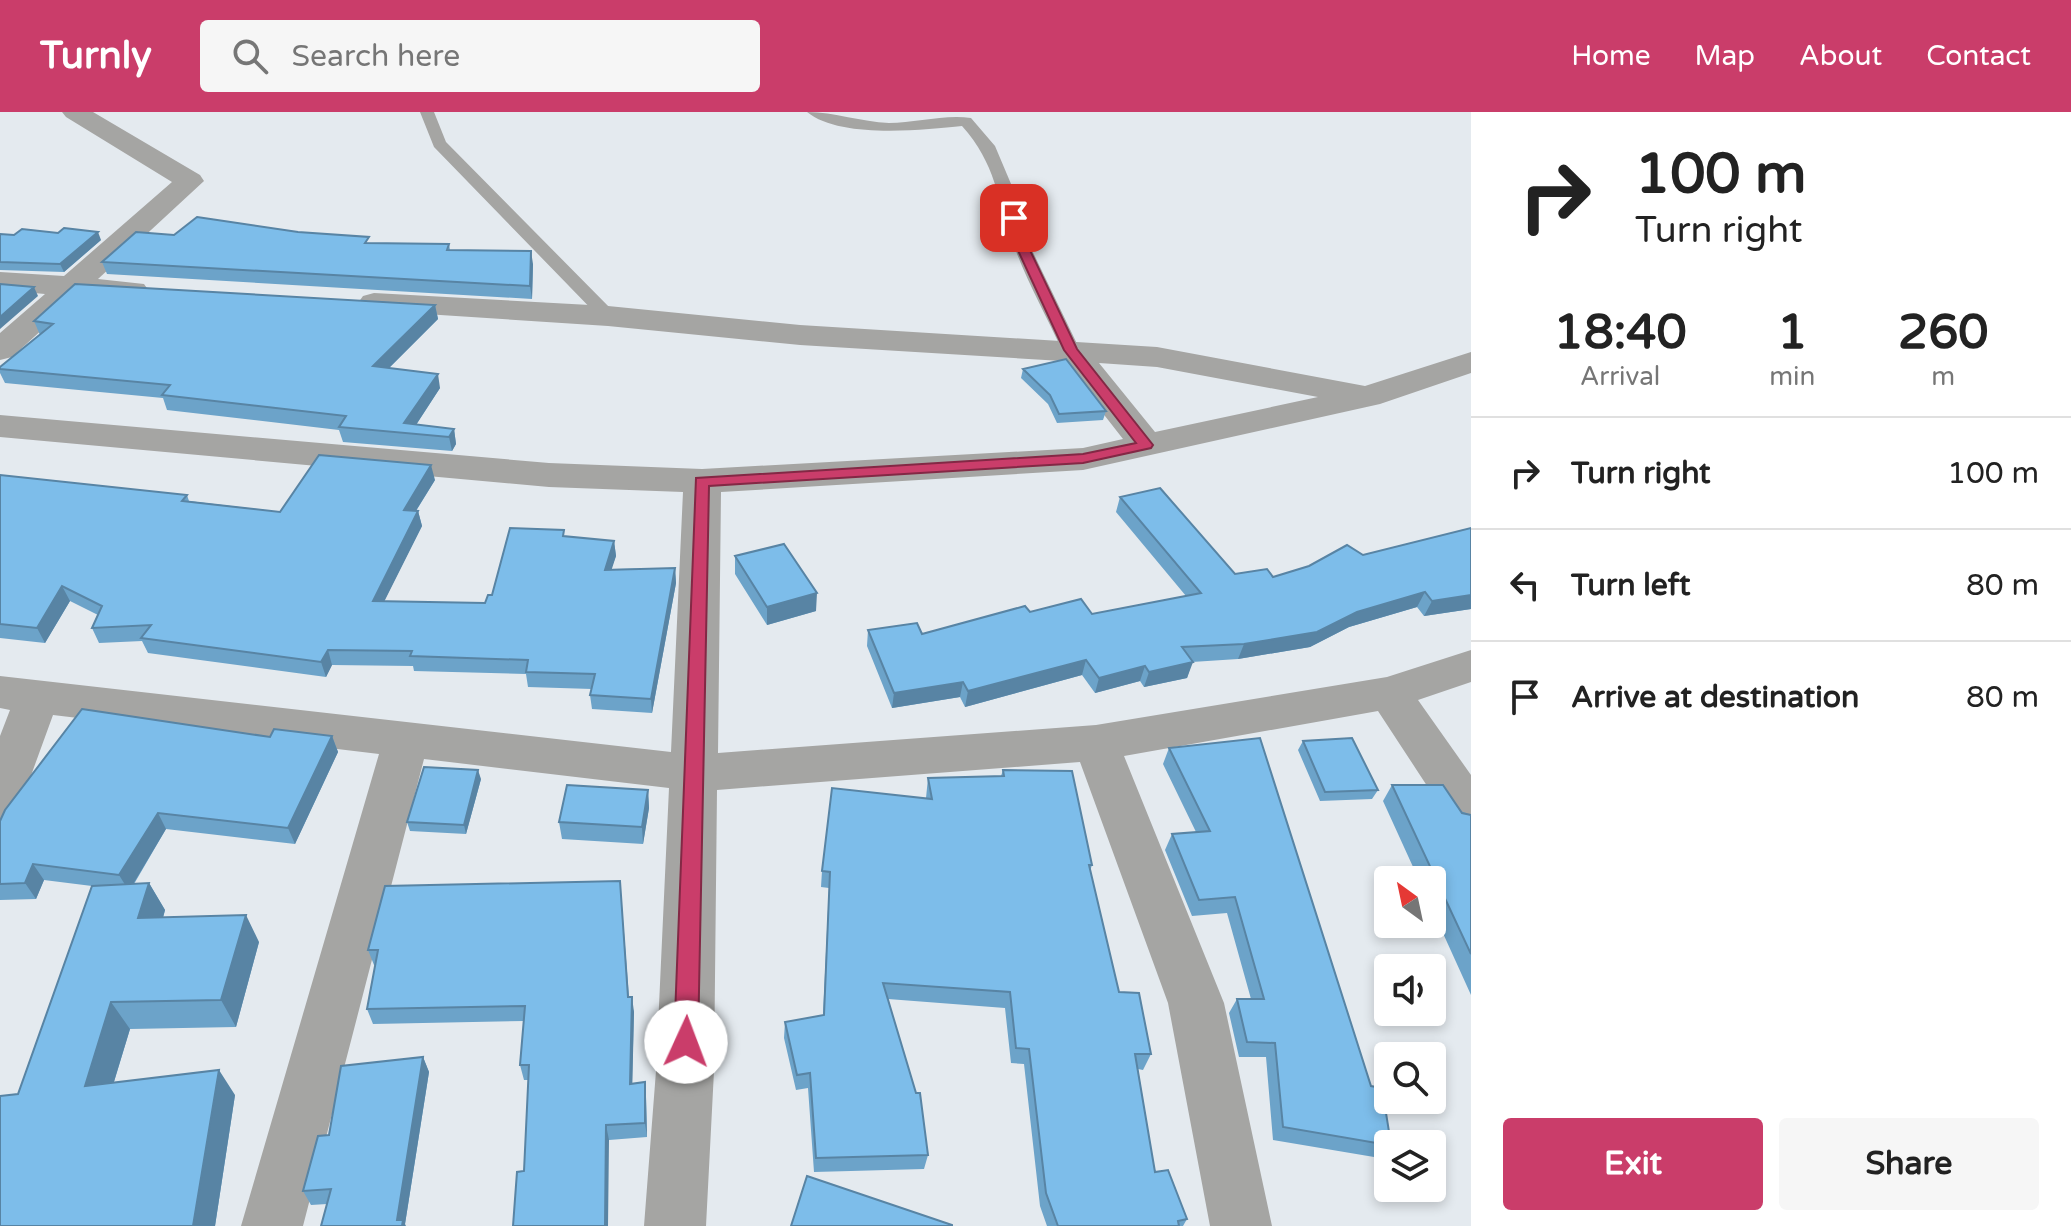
<!DOCTYPE html>
<style>
body{margin:0;font-family:"Varela Round",sans-serif;background:#f6f6f6;color:#222;height:100vh;display:flex;flex-direction:column;font-size:30px;white-space:nowrap}
*{box-sizing:border-box;margin:0}
p{font-size:26px;color:#767676}
.icon{flex:none;width:44px;height:44px;fill:none;stroke:currentColor;stroke-width:2;stroke-linecap:round;stroke-linejoin:round}
.map{position:relative;flex:1;overflow:hidden}
.details{display:flex;flex-direction:column;background:#fff;width:600px}
.details>*{flex:none}
.banner{background:#fff;color:#222;overflow:hidden}
.needle{width:52px;rotate:327deg}
.fabs{position:absolute;left:1374px;top:754px;display:grid;gap:16px}
.fabs a{display:grid;place-items:center;width:72px;height:72px;border-radius:8px;background:#fff;box-shadow:0 4px 12px #0003;font-size:40px}
.pin{position:absolute;display:grid;place-items:center;width:68px;height:68px;color:#fff;margin:-34px;border-radius:16px;box-shadow:0 4px 12px #0006}
.me{position:absolute;width:88px;margin:-44px;rotate:2deg;stroke-linejoin:round;filter:drop-shadow(0 0 6px #0008)}
.turn{display:flex;align-items:center;gap:28px;height:168px;padding:0 32px;font-size:36px}
.turn .icon{width:104px;height:104px;stroke-width:2.5}
.turn b{display:block;font-size:56px;line-height:68px}
.eta{display:flex;justify-content:space-evenly;align-items:center;height:136px;text-align:center}
.eta b{font-size:48px;font-weight:700;line-height:56px}
.primary-button{display:flex;gap:16px;margin-top:auto;padding:16px 32px}
.primary-button a{flex:1;height:92px;border-radius:8px;background:#ca3d6a;color:#fff;font-size:32px;font-weight:700;line-height:92px;text-align:center}
.primary-button a+a{background:#f6f6f6;color:#222}
ul{padding:0;list-style:none}
li{display:flex;align-items:center;gap:24px;height:112px;padding:0 32px;border-top:2px solid #e0e0e0}
li div{flex:1}
li b{display:block;font-size:30px}
li em{font-style:normal}
header{display:flex;align-items:center;gap:48px;box-sizing:border-box;height:112px;padding:0 40px;background:#ca3d6a;color:#fff}
header strong{font-size:38px}
nav{display:flex;gap:44px;margin-inline-start:auto;font-size:28px}
.search{width:560px;height:72px;background:#f6f6f6;display:flex;align-items:center;gap:20px;box-sizing:border-box;padding:0 28px;border-radius:8px;color:#767676;font-size:30px}
main{display:flex;flex:1;min-height:0}
.map>svg:first-child{display:block}
.lines{fill:none;stroke-linecap:round;stroke-linejoin:round}
.service{fill:#a5a5a3;fill-rule:evenodd}
.minor{fill:#a5a5a3;fill-rule:evenodd}
.wall{fill:#6ca3c9}
.shaded-wall{fill:#5884a4}
.building{fill:#7dbdea;stroke:#5884a4;stroke-width:2}
.route{fill:#ca3d6a;stroke:#832845;stroke-width:2}
</style>
<header>
<strong>Turnly</strong>
<div class="search"><svg class="icon" aria-label="search" viewBox="0 0 24 24"><circle cx="10" cy="10" r="6"/><path d="M15 15l6 6"/></svg>Search here</div>
<nav><a>Home</a><a>Map</a><a>About</a><a>Contact</a></nav>
</header>
<main>
<div class="map">
<svg width="1471" height="1114" viewBox="0 0 1471 1114">
<rect width="100%" height="100%" fill="#e4eaef"/>
<g class="lines">
<path class="service" d="M420,0H434L446,30L614,200L617,204L614,208H602L434,35Z
M807,0C835,0 861,10 889,11C915,11 945,2 971,6L995,34L1014,79L1029,132L1080,238L1077,242L1071,243L1062,238C1046,203 1026,168 1013,131C997,86 996,52 962,14C922,18 840,27 807,0Z"/>
<path class="minor" d="M62,0H93L200,63L204,69L98,167L144,172L149,179L144,186L133,188L79,184L12,245L0,248V221L45,182L0,178V160L64,164L172,70L66,5Z
M374,181L608,194L800,213L1157,235L1365,274L1471,240V261L1380,292L1083,358L721,380L718,641L1096,613L1387,565L1471,538V570L1418,588L1471,663V720L1454,715L1378,599L1124,644L1224,891L1272,1114H1210L1168,891L1080,650L717,678L714,959L706,1114H644L656,959L669,676L424,647L303,1114H241L379,642L53,603L17,702L0,707V624L10,598L0,596V564L671,640L683,380L549,375L0,325V303L549,351L702,357L1083,336L1123,327L1062,249L800,233L608,214L363,198L358,191L363,184ZM1099,251L1157,255L1318,285L1155,320Z"/>
</g>
<path class="wall" d="M0,122L14,123L101,128L64,160L0,158Z
M174,123L371,131L449,132L450,138L533,152L532,187L107,162L102,150Z
M435,193L438,207L389,256L440,276L416,313L454,317L456,332L452,339L343,330L339,318L167,298L163,286L5,271L0,261V255L40,223L34,209Z
M1023,257L1106,299L1103,308L1057,311L1048,292L1021,266Z
M0,363L187,383L189,389L280,400L435,368L416,399H418L422,414L384,489L485,491L492,483L565,424L614,429L616,444L611,457L675,456L676,471L652,601L592,597L590,583L592,577L528,575L526,562L414,559L413,554L332,553L326,565L148,541L142,529L99,531L92,516L98,503L70,489L45,531L0,526Z
M1120,385L1235,462L1273,465L1363,443L1471,497L1424,504L1417,495L1349,515L1310,535L1238,547L1192,550L1187,566L1144,575L1140,569L1095,581L1082,563L965,595L960,585L892,596L867,534L868,518L922,522L1030,500L1092,502L1186,484L1116,400Z
M735,444L816,499L767,513L735,462Z
M332,624L338,640L295,732L166,717L134,772L149,771L165,798L163,806L259,830L236,915L130,917L114,970L235,983L215,1114H0L18,982L92,774L44,768L36,787L0,788V709L270,625Z
M1303,629L1378,678L1372,687L1320,689L1298,638Z
M1169,636L1388,1032V1037L1380,1046L1273,1028L1266,945H1239L1229,901L1237,887H1251L1227,801L1192,804L1165,738L1172,722L1196,720L1163,652Z
M1003,658L1092,753L1090,759L1119,880L1151,942L1143,958L1138,957L1155,1060L1187,1107L1183,1114H1047L1040,1094L1024,952L1011,951L1005,896L888,887L928,1043L924,1057L814,1060L808,976L796,978L784,926L785,910L823,903L829,776L821,775L822,759L926,686L928,666L1001,664Z
M481,667L466,722L410,719L407,710Z
M1392,673L1471,703V883L1432,797V768H1419L1383,689Z
M648,678L649,696L643,732L562,727L559,710Z
M620,769L629,885L634,900L632,971L646,985L647,1025L609,1028L524,1059L529,968H524L520,953L524,909L373,912L367,897L375,853H374L368,838Z
M423,945L429,960L405,1112L327,1092L311,1093L303,1079L329,1023Z"/>
<path class="shaded-wall" d="M98,120L101,128L64,160L60,152Z
M531,139L533,152L532,187L530,174Z
M34,175L38,184L0,217V205Z
M435,193L438,207L376,269L373,254Z
M438,262L440,276L410,322L404,311Z
M454,317L456,332L452,339L449,325Z
M431,353L435,368L407,413L404,398Z
M418,399L422,414L377,504L373,489Z
M614,429L616,444L607,472L605,458Z
M675,456L676,471L652,601L651,587Z
M62,474L70,489L45,531L37,516Z
M1425,480L1417,495L1349,515L1310,535L1238,547L1244,532Z
M817,481L816,499L767,513V495Z
M1471,483V497L1424,504L1432,489Z
M328,538L332,553L326,565L321,550Z
M1086,548L1082,563L965,595L968,579Z
M1193,550L1187,566L1144,575L1149,560Z
M1145,554L1140,569L1095,581L1099,566Z
M963,570L960,585L892,596L894,581Z
M332,624L338,640L295,732L288,716Z
M478,658L481,667L466,722L464,713Z
M648,678L649,696L643,732L642,715Z
M158,701L166,717L129,779L119,763Z
M33,752L44,768L36,787L25,771Z
M149,771L165,798L155,834L138,806Z
M246,803L259,830L236,915L221,888Z
M632,885L634,900L632,986L630,972Z
M111,890L130,917L105,999L85,974Z
M423,945L429,960L405,1112L406,1114H400L397,1108Z
M219,958L235,983L215,1114H193Z
M645,970L646,985L647,1025L645,1011Z
M606,1013L609,1028L608,1114H605Z"/>
<path class="building" d="M197,105L298,120L369,125L365,131L449,132L447,138L531,139L530,174L102,150L136,120L174,123Z
M64,116L98,120L60,152L0,150V122L14,123L22,117L58,121Z
M0,172L34,175L0,205Z
M75,172L435,193L373,254L438,262L404,311L454,317L449,325L339,315L346,304L162,283L170,273L0,257V255L53,212L34,209Z
M1066,247L1106,299L1059,302L1050,283L1023,257Z
M319,343L431,353L404,398L418,399L373,489L485,491L488,483H492L510,416L564,418L563,424L614,429L605,458L675,456L651,587L590,583L595,562L526,560L528,548L410,544L412,539L328,538L321,550L141,526L151,513L92,516L102,494L62,474L37,516L0,512V363L187,383L182,389L280,400Z
M1160,376L1235,462L1267,457L1273,465L1309,454L1347,433L1363,443L1471,416V483L1432,489L1425,480L1357,500L1317,520L1244,532L1182,535L1193,550L1149,560L1145,554L1099,566L1086,548L968,579L963,570L894,581L868,518L917,511L922,522L1025,494L1030,500L1081,487L1092,502L1201,481L1120,385Z
M784,432L817,481L767,495L735,444Z
M82,597L270,625L274,617L332,624L288,716L158,701L119,763L33,752L25,771L0,772V709L5,698Z
M1260,626L1371,974L1382,976L1391,1032L1388,1033L1283,1015L1275,931L1247,930L1237,887H1264L1235,785L1199,788L1172,722L1210,719L1169,636Z
M1352,626L1378,678L1325,680L1303,629Z
M424,655L478,658L464,713L407,710Z
M1003,658L1072,659L1092,753H1089L1119,880L1139,881L1151,942H1135L1155,1060L1168,1058L1187,1107L1178,1109L1179,1114H1058L1046,1081L1029,937L1016,936L1010,880L883,871L916,981H920L928,1043L816,1046L810,961L797,963L785,910L824,903L830,760L822,759L832,676L932,687L928,666L1004,664Z
M567,673L648,678L642,715L559,710Z
M1392,673H1443L1462,701L1471,703V842Z
M620,769L628,885H632L630,972L645,970V1011L606,1013L605,1114H513L517,1060L524,1059L529,953H520L525,894L367,897L378,838H368L385,774Z
M149,771L138,806L246,803L221,888L111,890L85,974L219,958L193,1114H0V984L18,982L92,774Z
M423,945L397,1108H403L402,1114H321L331,1077L303,1079L318,1024L329,1023L341,954Z
M807,1064L952,1113V1114H791Z"/>
<path class="route" d="M1014,102L1020,106L1027,132L1077,237L1153,333L1151,336L1083,351L709,374L698,930L694,937L686,940L678,937L674,930L696,366L1083,342L1136,331L1064,238L1015,132L1008,106Z"/>
</svg>
<div class="fabs">
<a><svg class="needle" viewBox="-14 -14 28 28"><path d="M0-13l5 13h-10z" fill="#e53935"/><path d="M0 13l5-13h-10z" fill="#767676"/></svg></a>
<a><svg class="icon" aria-label="sound" viewBox="0 0 24 24"><path d="M4 9h4l5-4v14l-5-4H4zM17 9q2 3 0 6"/></svg></a>
<a><svg class="icon" aria-label="search" viewBox="0 0 24 24"><circle cx="10" cy="10" r="6"/><path d="M15 15l6 6"/></svg></a>
<a><svg class="icon" aria-label="layers" viewBox="0 0 24 24"><path d="M12 4l9 5-9 5-9-5zM3 14l9 5 9-5"/></svg></a>
</div>
<div class="pin" style="left:1014px;top:106px;background:#d93025"><svg class="icon" aria-label="arrive" viewBox="0 0 24 24"><path d="M6 21V4h12l-3 4 3 4H6"/></svg></div>
<svg class="me" style="left:686px;top:930px" viewBox="-20 -20 40 40"><circle r="19" fill="#fff"/><path d="M0-13L10 11 0 6-10 11z" fill="#ca3d6a"/></svg>
</div>
<section class="details">
<div class="banner">
<div class="turn"><svg class="icon" aria-label="right" viewBox="0 0 24 24"><path d="M7 20v-9h11M14 6l5 5-5 5"/></svg><div><b>100 m</b>Turn right</div></div>
</div>
<div class="eta">
<div><b>18:40</b><p>Arrival</p></div>
<div><b>1</b><p>min</p></div>
<div><b>260</b><p>m</p></div>
</div>
<ul>
<li><svg class="icon" aria-label="right" viewBox="0 0 24 24"><path d="M7 20v-9h11M14 6l5 5-5 5"/></svg><div><b>Turn right</b></div><em>100 m</em></li>
<li><svg class="icon" aria-label="left" viewBox="0 0 24 24"><path d="M17 20v-9H6M10 6l-5 5 5 5"/></svg><div><b>Turn left</b></div><em>80 m</em></li>
<li><svg class="icon" aria-label="arrive" viewBox="0 0 24 24"><path d="M6 21V4h12l-3 4 3 4H6"/></svg><div><b>Arrive at destination</b></div><em>80 m</em></li>
</ul>
<div class="primary-button"><a>Exit</a><a>Share</a></div>
</section>
</main>
